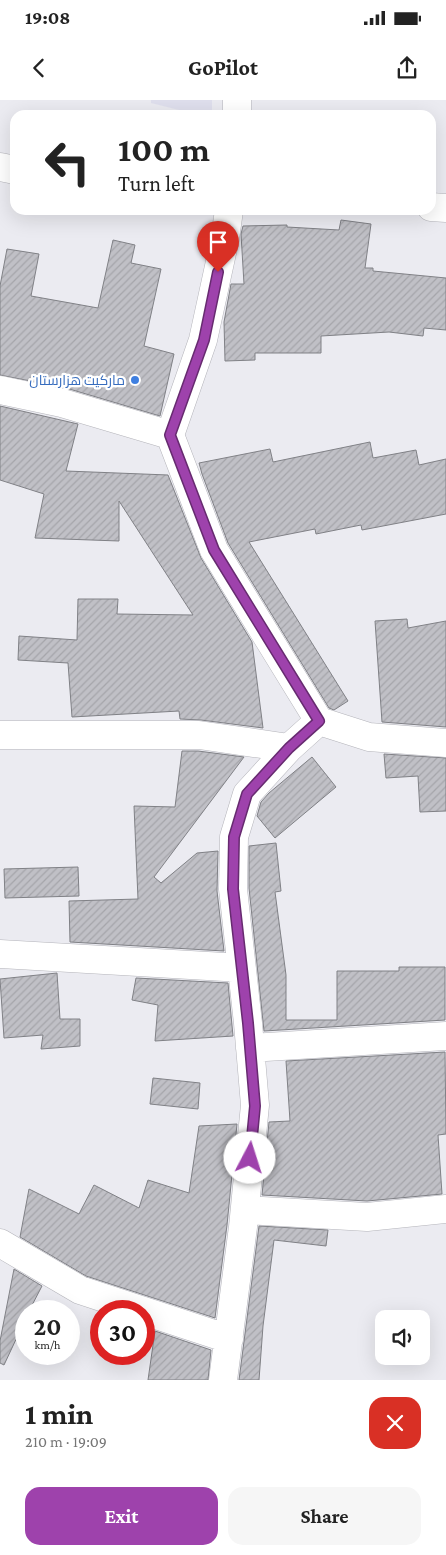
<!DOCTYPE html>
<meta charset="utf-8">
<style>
body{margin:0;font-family:"Crimson Pro",Cairo,serif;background:#f6f6f6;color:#222;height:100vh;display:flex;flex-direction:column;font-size:19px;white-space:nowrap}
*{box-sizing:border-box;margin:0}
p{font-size:16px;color:#767676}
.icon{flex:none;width:28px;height:28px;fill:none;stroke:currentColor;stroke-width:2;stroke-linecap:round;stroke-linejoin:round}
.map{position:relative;height:1280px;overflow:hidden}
.sheet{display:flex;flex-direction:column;background:#fff;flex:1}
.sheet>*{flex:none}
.banner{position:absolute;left:10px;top:10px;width:426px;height:105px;border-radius:15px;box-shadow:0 5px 20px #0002;background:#fff;color:#222;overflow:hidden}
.tools{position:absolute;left:375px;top:1210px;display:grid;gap:10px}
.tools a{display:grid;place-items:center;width:55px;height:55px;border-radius:10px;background:#fff;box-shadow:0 5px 20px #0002;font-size:25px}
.speed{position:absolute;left:15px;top:1200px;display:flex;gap:10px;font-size:25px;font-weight:700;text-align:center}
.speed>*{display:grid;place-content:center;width:65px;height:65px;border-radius:50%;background:#fff;box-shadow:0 5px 20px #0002;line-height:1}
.speed small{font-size:12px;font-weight:400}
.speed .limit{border:8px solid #d22;background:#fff;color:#111}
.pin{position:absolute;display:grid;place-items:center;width:42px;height:42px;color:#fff;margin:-51px -21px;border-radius:50% 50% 50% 0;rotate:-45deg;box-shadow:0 0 5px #0007}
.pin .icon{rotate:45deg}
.me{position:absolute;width:55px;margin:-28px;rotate:5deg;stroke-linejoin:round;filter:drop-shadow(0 0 4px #0008)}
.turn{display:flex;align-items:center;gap:18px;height:105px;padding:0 25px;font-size:22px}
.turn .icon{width:65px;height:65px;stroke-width:2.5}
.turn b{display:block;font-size:35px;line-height:42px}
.round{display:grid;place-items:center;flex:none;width:52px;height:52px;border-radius:15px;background:#f6f6f6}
.headline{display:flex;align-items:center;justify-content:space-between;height:85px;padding:0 25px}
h1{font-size:30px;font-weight:700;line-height:38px}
.cta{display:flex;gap:10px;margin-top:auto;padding:10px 25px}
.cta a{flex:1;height:58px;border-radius:15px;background:#9e42ac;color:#fff;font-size:20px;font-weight:700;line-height:58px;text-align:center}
.cta a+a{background:#f6f6f6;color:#222}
.status{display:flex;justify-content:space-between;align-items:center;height:35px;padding:0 25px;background:#fff;direction:ltr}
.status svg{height:14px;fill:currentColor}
header{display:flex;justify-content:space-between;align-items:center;height:65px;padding:0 25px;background:#fff;font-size:22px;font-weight:700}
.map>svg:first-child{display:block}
.built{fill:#dfdfed}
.building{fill:url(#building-hatch);stroke:#808186}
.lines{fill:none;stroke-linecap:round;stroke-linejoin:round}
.minor-casing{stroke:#b4b4ba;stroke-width:29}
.minor{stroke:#fff;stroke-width:28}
.route-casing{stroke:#672b70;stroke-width:12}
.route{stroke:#9e42ac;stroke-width:9}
.shop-dot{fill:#3f7fe0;stroke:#fff;stroke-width:2}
.labels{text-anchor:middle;stroke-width:4.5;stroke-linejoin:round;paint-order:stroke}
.shop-label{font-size:14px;fill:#366cbe;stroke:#fff;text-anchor:end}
</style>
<div class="status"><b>19:08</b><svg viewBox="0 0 49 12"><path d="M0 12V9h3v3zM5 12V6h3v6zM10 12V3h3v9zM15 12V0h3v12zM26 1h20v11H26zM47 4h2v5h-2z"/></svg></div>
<header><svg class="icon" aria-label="back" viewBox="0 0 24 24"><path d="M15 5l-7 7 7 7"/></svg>GoPilot<svg class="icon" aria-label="share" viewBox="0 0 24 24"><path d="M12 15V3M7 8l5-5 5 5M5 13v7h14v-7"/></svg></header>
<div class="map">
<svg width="446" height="1280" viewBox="0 0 446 1280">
<defs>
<pattern id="building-hatch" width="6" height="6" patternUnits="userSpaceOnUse" patternTransform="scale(1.25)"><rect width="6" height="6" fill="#c0c0c6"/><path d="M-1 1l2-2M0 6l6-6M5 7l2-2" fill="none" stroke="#a5a5aa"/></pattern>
</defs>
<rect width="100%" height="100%" fill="#ebebf1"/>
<path class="built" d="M151,0H212V15H199L151,3Z"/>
<path class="building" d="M341,120L371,124L365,168H373V171L446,178V230L424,228L423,236L389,232L321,236V253H255V260L225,261L224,222L231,184H244L241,134L243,126L287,125V127L339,130Z
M113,140L135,145L131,163L161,169L144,246L174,254L160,316L66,288L0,275V186L7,149L39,154L31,196L98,208Z
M0,306L78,324L66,371L168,375L201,458L252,542L263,628L201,620L180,619L179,611L72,617L68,563L18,560L19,536L77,540L78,499H118L117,514L193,515L119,401V441L35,438L44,394L0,380Z
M370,342L373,358L416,350L419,365L446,359V414L362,430L361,425L316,434L315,429L249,442L348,601L334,610L329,608L228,443L202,374L199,363L270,349L273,362Z
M407,519L408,528L446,521V627L382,622L375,521Z
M182,651H198L244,657L154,777L161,783L197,753L218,751L217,791L224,851L70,842L69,801L138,799L134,706L175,707Z
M384,654L446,658V711L420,712L418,676L386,678Z
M312,657L336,687L275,738L257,716L261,702L269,693Z
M276,743L281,791L275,792L286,875V920H337V871H399V867H445V920L264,931L249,788V746Z
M78,767L79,796L5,798L4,769Z
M57,873L60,919H80V946L41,949L43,935L4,938L0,879Z
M136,878L228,883L233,936L155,941L158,905L132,900Z
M445,952L446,1034L438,1035L442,1094L367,1101L262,1095L269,1022L290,1021L286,961Z
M153,978L200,983L198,1009L150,1004Z
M237,1024L227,1125L215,1218L86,1176L20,1137L29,1089L79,1114L94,1085L139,1108L148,1080L189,1093L199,1026Z
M259,1126L328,1130L326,1146L274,1140L263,1226L259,1280H239Z
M14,1169L42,1186L29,1211H26V1218L4,1265L0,1263V1241Z
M155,1231L211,1250L208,1280H148Z"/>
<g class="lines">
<g class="minor-casing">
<path id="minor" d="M237,15V0
M0,67L15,70
M431,107L446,108
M229,110L225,139L203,240L170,335L214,450L319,621L369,637L446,643
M0,290L62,303L170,335
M0,635H199L289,648
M0,854L242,868
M250,948L446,936
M245,1110L367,1117L446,1109
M0,1143L80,1190L229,1239
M223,1280L243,1127L255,1005L248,923L233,789L234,737L247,694L289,648L319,621"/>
</g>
<use href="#minor" class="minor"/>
</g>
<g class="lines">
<g class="route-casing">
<path id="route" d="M218,172L204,240L170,335L214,450L319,621L289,648L247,694L234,737L233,789L248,923L255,1006L250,1058"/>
</g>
<use href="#route" class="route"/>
</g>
<circle class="shop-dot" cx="135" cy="280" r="5"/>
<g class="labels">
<g class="shop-label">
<text x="125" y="285">مارکیت هزارستان</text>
</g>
</g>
</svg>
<div class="tools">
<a><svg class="icon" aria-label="sound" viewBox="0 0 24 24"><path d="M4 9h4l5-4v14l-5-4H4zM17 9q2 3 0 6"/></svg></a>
</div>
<div class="speed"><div>20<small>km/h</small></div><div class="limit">30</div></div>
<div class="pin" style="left:218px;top:172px;background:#d93025"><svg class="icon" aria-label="arrive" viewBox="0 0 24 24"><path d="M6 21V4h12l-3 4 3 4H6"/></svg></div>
<svg class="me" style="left:250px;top:1058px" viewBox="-20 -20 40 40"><circle r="19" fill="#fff"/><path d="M0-13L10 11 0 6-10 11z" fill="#9e42ac"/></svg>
<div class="banner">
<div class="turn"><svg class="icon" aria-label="left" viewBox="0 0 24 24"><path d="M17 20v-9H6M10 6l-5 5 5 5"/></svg><div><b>100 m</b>Turn left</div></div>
</div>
</div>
<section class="sheet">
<div class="headline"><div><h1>1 min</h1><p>210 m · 19:09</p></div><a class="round" style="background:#d93025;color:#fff"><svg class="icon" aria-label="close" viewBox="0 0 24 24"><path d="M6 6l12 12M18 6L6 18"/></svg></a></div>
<div class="cta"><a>Exit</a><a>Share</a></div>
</section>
